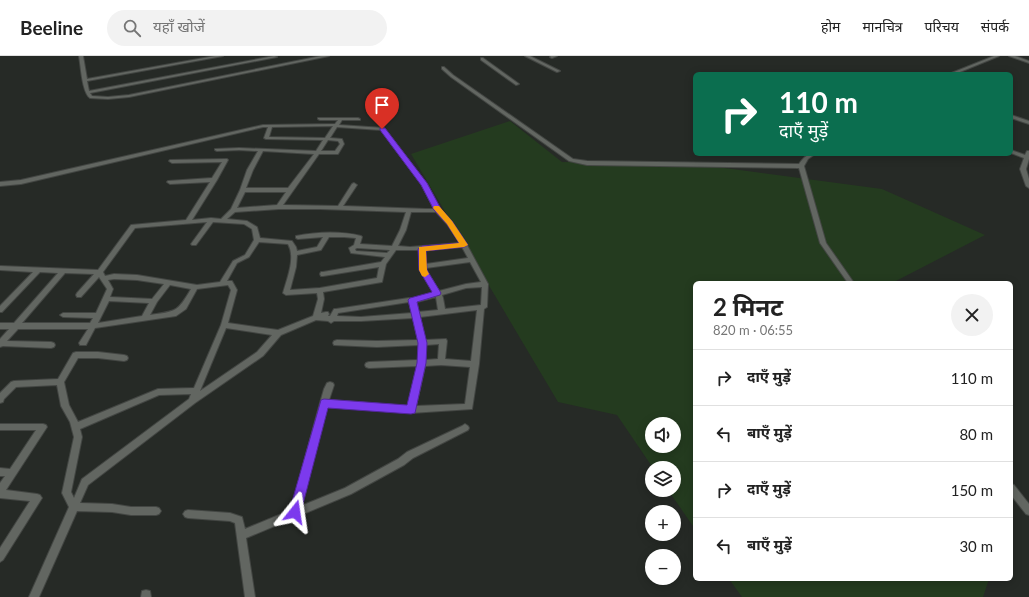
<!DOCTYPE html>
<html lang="hi">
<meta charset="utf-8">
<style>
body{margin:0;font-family:Lato,"Noto Sans Devanagari",sans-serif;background:#f2f2f2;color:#222;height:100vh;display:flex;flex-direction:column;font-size:15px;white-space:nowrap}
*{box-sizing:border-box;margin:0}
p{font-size:13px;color:#767676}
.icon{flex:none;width:22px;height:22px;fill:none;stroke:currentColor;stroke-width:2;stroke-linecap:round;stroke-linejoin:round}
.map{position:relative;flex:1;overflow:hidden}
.side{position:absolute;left:693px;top:225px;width:320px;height:300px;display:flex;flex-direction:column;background:#fff;border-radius:6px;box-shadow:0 2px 10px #0003}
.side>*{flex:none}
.top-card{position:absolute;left:693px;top:16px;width:320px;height:84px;border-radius:6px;box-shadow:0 2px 10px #0003;background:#0b6e4f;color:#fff;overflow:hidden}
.controls{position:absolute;left:645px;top:361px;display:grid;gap:8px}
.controls a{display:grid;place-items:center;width:36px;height:36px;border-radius:50%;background:#fff;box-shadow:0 2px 10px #0003;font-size:20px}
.pin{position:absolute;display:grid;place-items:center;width:34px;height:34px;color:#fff;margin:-41px -17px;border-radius:50% 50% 50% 0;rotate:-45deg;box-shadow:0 0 4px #0007}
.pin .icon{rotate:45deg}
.me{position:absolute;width:44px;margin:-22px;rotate:15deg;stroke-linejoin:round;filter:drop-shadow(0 0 3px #0008)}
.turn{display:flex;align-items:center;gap:14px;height:84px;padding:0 20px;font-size:18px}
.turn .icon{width:52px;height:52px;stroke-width:2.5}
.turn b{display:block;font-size:28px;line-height:34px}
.round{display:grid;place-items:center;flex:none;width:42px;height:42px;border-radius:21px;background:#f2f2f2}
.head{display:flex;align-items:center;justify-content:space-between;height:68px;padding:0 20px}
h1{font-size:24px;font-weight:700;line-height:30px}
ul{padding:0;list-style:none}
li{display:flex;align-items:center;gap:12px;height:56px;padding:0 20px;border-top:1px solid #e0e0e0}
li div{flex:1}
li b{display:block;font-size:15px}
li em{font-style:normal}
header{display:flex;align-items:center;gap:24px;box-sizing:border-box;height:56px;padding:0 20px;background:#fff;border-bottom:1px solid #e0e0e0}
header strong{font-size:19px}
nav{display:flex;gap:22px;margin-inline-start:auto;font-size:14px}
.search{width:280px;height:36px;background:#f2f2f2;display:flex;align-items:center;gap:10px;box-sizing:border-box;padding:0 14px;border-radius:22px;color:#767676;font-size:15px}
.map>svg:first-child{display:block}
.green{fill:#243b1f;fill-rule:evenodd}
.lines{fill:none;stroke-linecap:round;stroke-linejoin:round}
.street-casing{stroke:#434643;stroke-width:2}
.street{fill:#626661;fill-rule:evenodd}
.route{fill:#7c3aed;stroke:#51269a}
.slow{fill:#f59e0b}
</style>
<header>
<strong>Beeline</strong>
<div class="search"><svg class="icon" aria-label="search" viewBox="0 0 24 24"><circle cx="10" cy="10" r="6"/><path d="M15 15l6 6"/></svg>यहाँ खोजें</div>
<nav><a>होम</a><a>मानचित्र</a><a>परिचय</a><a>संपर्क</a></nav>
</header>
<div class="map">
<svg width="1029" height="541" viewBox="0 0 1029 541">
<rect width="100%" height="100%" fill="#262a26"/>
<path class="green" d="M510,65L562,106L687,107L882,133L985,179L892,227H695V473L668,434H674V412H653L617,359L558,346L411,98ZM652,368H674V390H652Z
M729,523H989L983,541H742Z"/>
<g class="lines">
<g class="street-casing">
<path id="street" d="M79,0H83L87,23L215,0H223L87,25L89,35L274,0L277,1L90,37L92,40L108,41L129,39L321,0H329L129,41L108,43L90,42C82,36 81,11 79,0Z
M525,0H530L560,15L557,16Z
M551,0H557L552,2L550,1Z
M994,0H999L955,18H949Z
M1009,0H1015L1029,5V7Z
M481,2H483L519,28L516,29L481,4Z
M442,11H444L453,19L573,103L587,105L799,108C804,101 807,98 815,98L808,103L804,110L826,187L854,227H848L820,187L799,112L587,109L569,105L451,21L442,13Z
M1011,59L1029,65V68L1011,62Z
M318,62H358L360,63V64H342L339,69L384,72L427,128L440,153L451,166L467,189L488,228L487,251L484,253L479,308L472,353L411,357L327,351L301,450L345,432L398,403L407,396L462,370L465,368L468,370L469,372L468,374L413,402L404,409L351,438L246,482L255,541H245L235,467L230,465L188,462L185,461L183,458L185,455L188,454L230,457L242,461L245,473L291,454L320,347L324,333L327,327L330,326L333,327L334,329L329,344L408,350L417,310L369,312L366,311L365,309L366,307L369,306L418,304L419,289L377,291L334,289L333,287L334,285L337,284L377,285L418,284L413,262L361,265H334L331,267L328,265L316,264L281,279L263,300L195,347L88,429L80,447L112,448L131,451H156L159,452L161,455L159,458L156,459H131L112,456L77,455L39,541H29L69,451L62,437L74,381L70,366L61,350L57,329L16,331L4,343L3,346L0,347V337L11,326L14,325L58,323L73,297L76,296H98L124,299L127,300L128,302L127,304L124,305L98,302H78L64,326L69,349L78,366L158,333L194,332L221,269L231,234L228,229L197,233L186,253L176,260L95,272L86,289H80L79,287L88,273H18L7,285L51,286L54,287L55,289L54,291L51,292L3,290L0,291V283L9,273H0V267H14L58,217L40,216L2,256H0V250L33,216L0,214V210L98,214L131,169L186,164L210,126L170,128L167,126L168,125L212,122L222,106L172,107L169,105L170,104L227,103L228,104L217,124L192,164L211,162L221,163L231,153L240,134L247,114L258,95L239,94L217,95L215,94V93L239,92L316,95L323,84L266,83L264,82L268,71H263L21,128L0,130V126L21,124L263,69L335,68L338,64H320L318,63ZM333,70L325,82L269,81L272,71ZM337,71L381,74L422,129L434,153H426L343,150L357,129L354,127L352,128L338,150L283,149L319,98H338L344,88L342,83L330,82ZM328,84L338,85L340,88L335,95H321ZM263,95L314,98L288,132H246L253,114ZM245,136H286L277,149L237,152ZM279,153H320L406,156L400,174L392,190L360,188L362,181L361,180C341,175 316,176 296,180V182L298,183L323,181L317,191L297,195L296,191L292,185L260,182L257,171L247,165L227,163L235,156ZM411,156H436L447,168L460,187L410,191L398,190L406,174ZM207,166L191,188L192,189H196L213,166L244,168L252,173L254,184L245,199L233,205L220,226L197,229L137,219L114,218L105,220L103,216L135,172ZM329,181H344L356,182L354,189L349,192L351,197L385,201L381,206L323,216H321L320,218L321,220H323L379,211L377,222L320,232L290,234L296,211L297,199L321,194ZM259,186L288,188C296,202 287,222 283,237L286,239L317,237L318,243L313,260L278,274L228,267L237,234L232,225H227L237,207L249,201ZM462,191L468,202L426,208L425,194ZM357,192L390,194L387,197L356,195L355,193ZM396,194H419L420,214L434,237L413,243L409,242L336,253H334L330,260H328L329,258L328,256H326L321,257L324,243L323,236L382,226L386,208ZM470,206L481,226L466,228L439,235L426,214V212ZM65,217L94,218L77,237L76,239L77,241H81L99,221L107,233L96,257H63L60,259L63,261L93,262L90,267H22ZM114,223L137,224L164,228L152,243L110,241L113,233L108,224ZM170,229L191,233C177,257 176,255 150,259L157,246ZM482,231L481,249L445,253L443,242L442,239L466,232ZM436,241L438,254L418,256L417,246ZM109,245L149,247L142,260L98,267ZM409,246L412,257L361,261L337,260L338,257ZM477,254L471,305L445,303L447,285L446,283L425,284L420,261ZM226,272L272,279L257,296L200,335ZM439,288L438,303L425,304L426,289ZM441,309L470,311L465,348L416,350L425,310ZM191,338L189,343L82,423L74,442L71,436L82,381L80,373L159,339Z
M1011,94L1025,99L1027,95H1029V103L1026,113L1029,123V132L1026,130L1020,113L1024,102L1011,97Z
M0,368H43L46,369L47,371L6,434L37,438L40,439L42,442L3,504L0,506V492L30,445L0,442V427L5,420H0V412L10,413L36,374H0Z
M1011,428L1014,429L1029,448V459L1026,458L1011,439Z
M146,534L150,535L151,541H141L142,535Z"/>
</g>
<use href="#street" class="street"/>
</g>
<path class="route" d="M380,72H385L427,127L441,153L452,165L468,189L464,191L426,195L427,214L441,237L440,239L417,246L427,287L426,307L415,357L411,358L328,352L301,456L299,461L295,462L290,461L289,456L321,344L324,343L407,349L417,307L418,287L408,244L410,242L432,236L419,214L418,193L422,190L459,187L447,168L434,154L421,129L380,74Z"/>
<path class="slow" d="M434,150H439L452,165L468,189L464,191L426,195L427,214L429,218L425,221L422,220L419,214V191L459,187L447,168L433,152Z"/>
</svg>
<div class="controls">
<a><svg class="icon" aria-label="sound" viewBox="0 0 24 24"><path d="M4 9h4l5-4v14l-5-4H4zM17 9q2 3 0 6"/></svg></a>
<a><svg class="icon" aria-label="layers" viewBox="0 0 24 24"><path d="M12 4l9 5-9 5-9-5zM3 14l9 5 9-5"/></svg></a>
<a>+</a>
<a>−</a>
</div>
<div class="pin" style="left:382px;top:73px;background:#d93025"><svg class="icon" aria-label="arrive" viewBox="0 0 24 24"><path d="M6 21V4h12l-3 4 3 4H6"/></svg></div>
<svg class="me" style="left:295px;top:456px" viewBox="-20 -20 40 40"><path d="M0-17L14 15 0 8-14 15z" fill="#7c3aed" stroke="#fff" stroke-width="4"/></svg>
<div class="top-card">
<div class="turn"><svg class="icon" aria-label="right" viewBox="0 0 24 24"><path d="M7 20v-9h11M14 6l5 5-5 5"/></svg><div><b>110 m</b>दाएँ मुड़ें</div></div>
</div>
<section class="side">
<div class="head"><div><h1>2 मिनट</h1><p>820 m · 06:55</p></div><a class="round"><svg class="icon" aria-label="close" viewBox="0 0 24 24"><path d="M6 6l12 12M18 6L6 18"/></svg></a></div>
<ul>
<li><svg class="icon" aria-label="right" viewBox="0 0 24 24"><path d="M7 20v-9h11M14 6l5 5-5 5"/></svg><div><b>दाएँ मुड़ें</b></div><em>110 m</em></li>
<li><svg class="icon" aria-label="left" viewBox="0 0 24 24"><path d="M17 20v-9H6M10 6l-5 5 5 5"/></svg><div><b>बाएँ मुड़ें</b></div><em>80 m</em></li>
<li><svg class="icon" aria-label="right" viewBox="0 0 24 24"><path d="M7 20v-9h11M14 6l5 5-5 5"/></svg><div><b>दाएँ मुड़ें</b></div><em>150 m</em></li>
<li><svg class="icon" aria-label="left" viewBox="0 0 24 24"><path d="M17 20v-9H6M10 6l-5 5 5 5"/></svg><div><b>बाएँ मुड़ें</b></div><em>30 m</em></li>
</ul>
</section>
</div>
